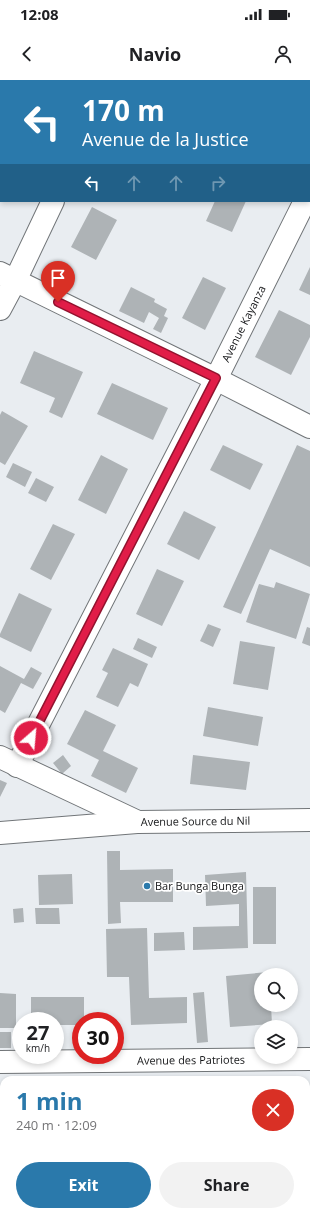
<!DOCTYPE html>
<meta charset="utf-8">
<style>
body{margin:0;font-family:"Open Sans",sans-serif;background:#f2f2f2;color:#202124;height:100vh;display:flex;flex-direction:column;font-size:15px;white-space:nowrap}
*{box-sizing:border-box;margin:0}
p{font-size:13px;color:#757577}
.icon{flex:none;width:22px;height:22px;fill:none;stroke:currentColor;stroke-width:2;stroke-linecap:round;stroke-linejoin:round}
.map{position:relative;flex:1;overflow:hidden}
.panel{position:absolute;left:0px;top:996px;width:310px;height:140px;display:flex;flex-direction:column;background:#fff;border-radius:12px 12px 0 0;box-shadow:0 2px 6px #0003}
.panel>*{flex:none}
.hud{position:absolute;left:0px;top:0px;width:310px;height:122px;box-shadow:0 2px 6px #0003;background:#2a79ab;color:#fff;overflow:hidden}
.controls{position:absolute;left:254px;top:888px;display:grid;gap:8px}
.controls a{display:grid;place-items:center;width:44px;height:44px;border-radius:50%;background:#fff;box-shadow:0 2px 6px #0003;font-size:20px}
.speed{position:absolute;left:12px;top:932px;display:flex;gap:8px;font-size:20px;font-weight:700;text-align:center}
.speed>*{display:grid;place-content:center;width:52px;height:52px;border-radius:50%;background:#fff;box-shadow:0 2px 6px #0003;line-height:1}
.speed small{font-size:10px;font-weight:400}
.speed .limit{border:6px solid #d22;background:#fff;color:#111}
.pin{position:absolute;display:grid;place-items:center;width:34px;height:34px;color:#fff;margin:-41px -17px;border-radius:50% 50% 50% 0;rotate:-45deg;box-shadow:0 0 4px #0007}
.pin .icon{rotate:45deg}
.me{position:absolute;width:44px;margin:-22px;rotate:27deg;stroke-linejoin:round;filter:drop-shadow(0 0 3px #0008)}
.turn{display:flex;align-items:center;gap:14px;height:84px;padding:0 16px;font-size:18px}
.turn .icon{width:52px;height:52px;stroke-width:2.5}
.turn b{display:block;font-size:28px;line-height:34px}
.lanes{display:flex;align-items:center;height:38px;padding:0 16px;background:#0003;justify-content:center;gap:20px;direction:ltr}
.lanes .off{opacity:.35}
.round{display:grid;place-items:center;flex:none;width:42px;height:42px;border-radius:21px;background:#f2f2f2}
.summary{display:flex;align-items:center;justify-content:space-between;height:68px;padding:0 16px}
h1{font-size:24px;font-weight:700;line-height:30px;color:#2a79ab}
.action{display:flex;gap:8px;margin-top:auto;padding:8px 16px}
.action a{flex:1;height:46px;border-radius:24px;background:#2a79ab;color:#fff;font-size:16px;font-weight:700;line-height:46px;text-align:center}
.action a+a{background:#f2f2f2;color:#202124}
.status{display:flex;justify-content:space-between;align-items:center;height:28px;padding:0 20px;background:#fff;direction:ltr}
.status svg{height:11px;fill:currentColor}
header{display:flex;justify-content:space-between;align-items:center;height:52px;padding:0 16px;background:#fff;font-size:18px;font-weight:700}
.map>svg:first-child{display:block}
.building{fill:#aeb3b6}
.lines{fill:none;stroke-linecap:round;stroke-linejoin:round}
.minor-casing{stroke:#717578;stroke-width:24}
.minor{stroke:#fff;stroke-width:22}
.route-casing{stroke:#92132f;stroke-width:10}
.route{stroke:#e11d48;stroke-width:7}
.poi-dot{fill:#2a79ab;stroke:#fff;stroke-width:1.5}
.labels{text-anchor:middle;stroke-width:3.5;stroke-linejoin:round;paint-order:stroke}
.street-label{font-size:11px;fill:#151618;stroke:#fff}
.poi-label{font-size:11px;fill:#151618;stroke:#fff;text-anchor:start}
</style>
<div class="status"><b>12:08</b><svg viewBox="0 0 49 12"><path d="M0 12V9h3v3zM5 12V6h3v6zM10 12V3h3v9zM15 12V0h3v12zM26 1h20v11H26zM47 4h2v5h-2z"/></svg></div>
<header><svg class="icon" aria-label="back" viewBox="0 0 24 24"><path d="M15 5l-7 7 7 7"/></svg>Navio<svg class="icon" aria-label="person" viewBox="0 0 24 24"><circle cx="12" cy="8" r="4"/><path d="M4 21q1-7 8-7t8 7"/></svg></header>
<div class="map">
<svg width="310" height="1136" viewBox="0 0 310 1136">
<rect width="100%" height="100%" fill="#e9edf1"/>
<path class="building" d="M215,121H246L232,152L206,141Z
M92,127L117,140L96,180L71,167Z
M310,187V215L299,210Z
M203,197L226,208L205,250L182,238Z
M131,207L155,219L154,222L167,229L164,236L168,238L161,253L153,249L159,238L149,232L144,243L119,231Z
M279,230L310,245V257L291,295L255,277Z
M34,271L83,292L62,338L49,332L55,318L20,303Z
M112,303L168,328L153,360L97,334Z
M2,331L28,346L5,385L0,382V335Z
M223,365L263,384L250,410L210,390Z
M297,365L310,371V487L270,469L241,534L223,527Z
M101,375L128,389L106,434L78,420Z
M13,383L32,392L25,407L6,397Z
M36,398L54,407L46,422L28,413Z
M184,431L216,447L199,480L167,464Z
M53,444L75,454L51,500L30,489Z
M157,489L184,501L162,546L136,534Z
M276,502L310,514L296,559L246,542L259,504L274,508Z
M19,513L52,529L31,572L0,557V554Z
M208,544L221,549L213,567L200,561Z
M307,547L310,548V566L302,563Z
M138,558L157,567L152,578L133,569Z
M240,561L275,567L268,610L233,604Z
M113,568L148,584L138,607L130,603L118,627L96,617L108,593L102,590Z
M0,586L24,599L31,587L42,593L33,609L21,603L5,633L0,630Z
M208,627L263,637L258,666L203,656Z
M85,630L116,645L103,671L138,688L126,713L91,696L99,680L67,664Z
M63,675L71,686L62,694L53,683Z
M193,675L250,682L246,710L190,704Z
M0,700L7,703L0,717Z
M107,771H120V790L173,789V822H120L121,843L108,844Z
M246,792L248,868L193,870V847L239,846V824L206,826L205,795Z
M72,794L73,824L39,825L38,795Z
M253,807H276V864H253Z
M23,828L24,842L14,843L13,829Z
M35,828H59L60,844H36Z
M147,848L149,918L187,917V943L131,945L129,897H107L106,849Z
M184,852L185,870L154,871V853Z
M268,892L269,895H261V925H271L272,944L230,947L226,896Z
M204,912L208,962L197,963L193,913Z
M0,913L16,914V948H0Z
M31,917H84V941H81V945H55V941H31Z
M0,952H11V968H0Z
M141,1132L142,1136H122V1133Z
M233,1132H266V1136H233Z"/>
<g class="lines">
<g class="minor-casing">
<g id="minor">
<path d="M109,1L110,0"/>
<path d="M0,193L216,299L310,347"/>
<path d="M0,229L15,201L53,121"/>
<path id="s1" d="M0,677L138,742L310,740"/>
<path id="s2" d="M17,686L216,299L305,121"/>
<path d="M0,753L137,742"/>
<path id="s3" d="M0,982L310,979"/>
</g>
</g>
<use href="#minor" class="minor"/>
</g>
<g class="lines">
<g class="route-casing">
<path id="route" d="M31,658L216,298L58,222"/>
</g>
<use href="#route" class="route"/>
</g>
<circle class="poi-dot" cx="147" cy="806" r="4"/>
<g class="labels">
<g class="street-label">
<text dy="4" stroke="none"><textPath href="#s2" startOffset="497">Avenue Kayanza</textPath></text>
<text dy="4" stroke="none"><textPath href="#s1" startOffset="210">Avenue Source du Nil</textPath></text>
<text dy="4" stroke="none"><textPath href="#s3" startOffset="191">Avenue des Patriotes</textPath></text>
</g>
<g class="poi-label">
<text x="155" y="810">Bar Bunga Bunga</text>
</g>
</g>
</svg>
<div class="controls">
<a><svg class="icon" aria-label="search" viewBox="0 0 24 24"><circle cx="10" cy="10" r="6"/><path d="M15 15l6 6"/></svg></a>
<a><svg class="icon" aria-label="layers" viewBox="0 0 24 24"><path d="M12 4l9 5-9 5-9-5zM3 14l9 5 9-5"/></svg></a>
</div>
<div class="speed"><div>27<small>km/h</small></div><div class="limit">30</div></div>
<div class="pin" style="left:58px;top:222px;background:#d93025"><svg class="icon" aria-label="arrive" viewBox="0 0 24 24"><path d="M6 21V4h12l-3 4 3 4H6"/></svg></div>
<svg class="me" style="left:31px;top:658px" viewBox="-20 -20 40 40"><circle r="17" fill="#e11d48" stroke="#fff" stroke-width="3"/><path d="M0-11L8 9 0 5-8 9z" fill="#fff"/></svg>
<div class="hud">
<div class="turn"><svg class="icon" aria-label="left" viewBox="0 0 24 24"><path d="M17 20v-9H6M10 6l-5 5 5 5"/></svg><div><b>170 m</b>Avenue de la Justice</div></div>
<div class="lanes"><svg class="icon" aria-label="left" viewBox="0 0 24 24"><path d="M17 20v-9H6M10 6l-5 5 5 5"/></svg><svg class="icon off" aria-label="ahead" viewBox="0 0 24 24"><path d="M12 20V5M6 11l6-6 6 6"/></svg><svg class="icon off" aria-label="ahead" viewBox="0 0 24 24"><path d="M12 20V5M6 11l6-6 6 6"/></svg><svg class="icon off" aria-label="right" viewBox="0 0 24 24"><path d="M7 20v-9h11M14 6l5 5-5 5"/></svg></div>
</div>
<section class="panel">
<div class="summary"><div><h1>1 min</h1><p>240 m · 12:09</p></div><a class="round" style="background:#d93025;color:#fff"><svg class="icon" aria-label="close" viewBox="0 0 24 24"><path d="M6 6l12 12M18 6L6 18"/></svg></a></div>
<div class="action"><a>Exit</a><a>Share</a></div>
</section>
</div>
